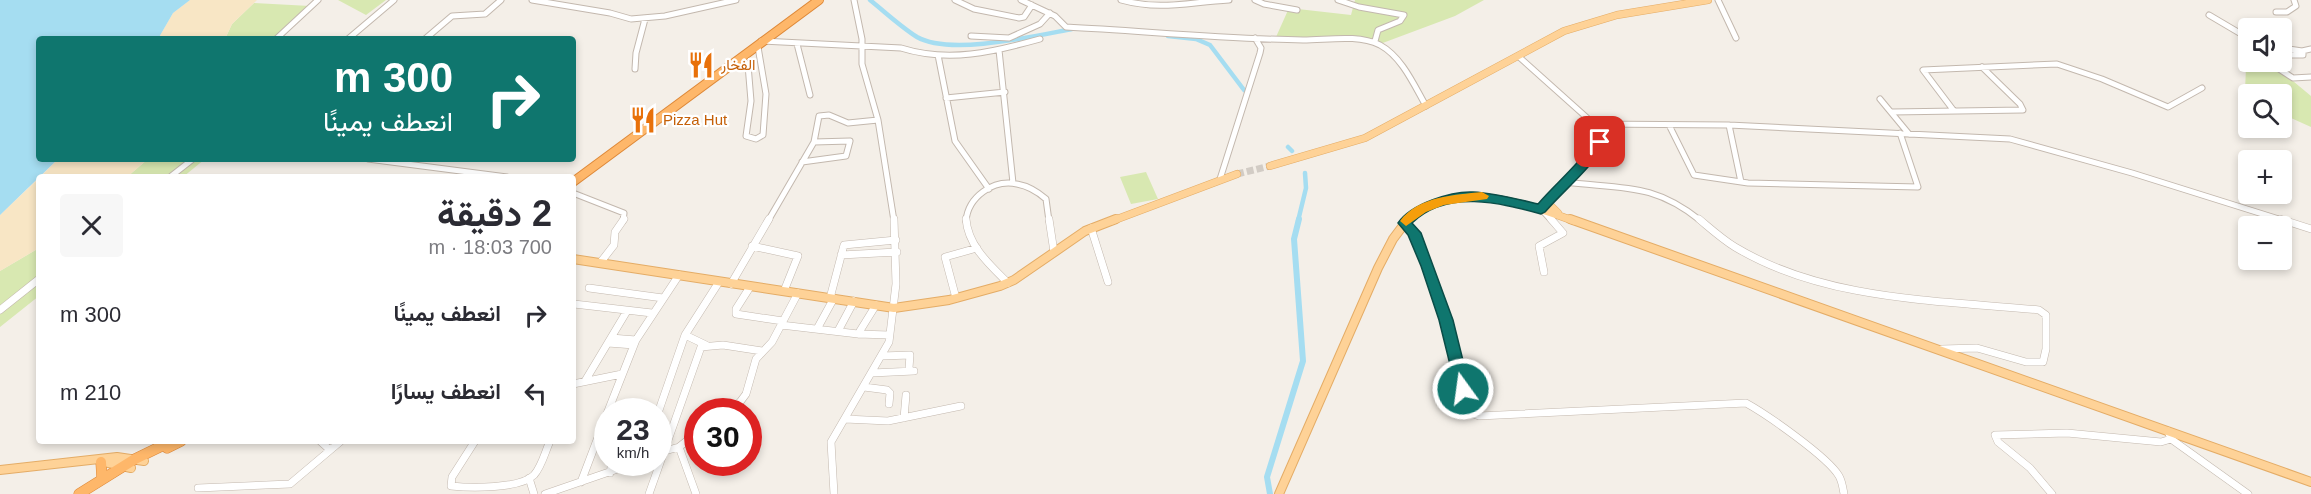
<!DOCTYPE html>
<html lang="ar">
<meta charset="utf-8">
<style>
body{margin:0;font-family:Helvetica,Vazirmatn,sans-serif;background:#f7f7f7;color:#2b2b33;direction:rtl;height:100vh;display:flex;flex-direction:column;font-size:22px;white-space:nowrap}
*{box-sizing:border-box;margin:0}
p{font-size:20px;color:#7c7c81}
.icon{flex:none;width:33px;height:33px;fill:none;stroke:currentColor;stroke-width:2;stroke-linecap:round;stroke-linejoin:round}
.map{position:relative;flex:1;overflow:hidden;direction:ltr}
.drawer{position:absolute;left:36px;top:174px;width:540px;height:270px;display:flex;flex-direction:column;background:#fff;border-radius:6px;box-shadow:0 3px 9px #0003;direction:rtl}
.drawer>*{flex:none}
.hud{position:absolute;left:36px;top:36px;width:540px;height:126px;border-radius:6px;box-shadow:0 3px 9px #0003;direction:rtl;background:#0f766e;color:#fff;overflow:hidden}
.controls{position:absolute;left:2238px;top:18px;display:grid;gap:12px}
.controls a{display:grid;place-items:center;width:54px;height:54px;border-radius:6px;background:#fff;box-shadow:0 3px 9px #0003;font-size:30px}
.speed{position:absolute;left:594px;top:398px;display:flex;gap:12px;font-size:30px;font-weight:700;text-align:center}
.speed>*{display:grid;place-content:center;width:78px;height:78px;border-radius:50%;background:#fff;box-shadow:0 3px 9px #0003;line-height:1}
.speed small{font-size:15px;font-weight:400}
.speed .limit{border:9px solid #d22;background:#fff;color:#111}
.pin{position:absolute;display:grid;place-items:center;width:51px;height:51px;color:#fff;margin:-26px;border-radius:12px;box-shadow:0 3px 9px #0006}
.me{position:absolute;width:66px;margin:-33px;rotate:346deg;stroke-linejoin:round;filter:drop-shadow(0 0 4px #0008)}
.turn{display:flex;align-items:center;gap:21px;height:126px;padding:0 24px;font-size:27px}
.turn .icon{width:78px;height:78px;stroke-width:2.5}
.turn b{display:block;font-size:42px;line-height:51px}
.round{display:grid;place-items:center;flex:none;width:63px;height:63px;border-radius:6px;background:#f7f7f7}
.overview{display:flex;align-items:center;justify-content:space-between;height:102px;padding:0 24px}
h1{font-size:36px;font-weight:700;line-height:45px}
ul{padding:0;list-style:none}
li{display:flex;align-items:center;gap:18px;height:78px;padding:0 24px}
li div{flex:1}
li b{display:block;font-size:22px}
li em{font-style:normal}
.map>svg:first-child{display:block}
.green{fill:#d8e8b1}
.sand{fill:#f8e6c5}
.water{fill:#a5ddf1}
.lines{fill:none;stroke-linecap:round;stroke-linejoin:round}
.canal-far1{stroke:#a5ddf1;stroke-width:4.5}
.canal{stroke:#a5ddf1;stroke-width:6}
.major-tunnel{stroke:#d2ccc5;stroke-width:7;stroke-dasharray:7 3;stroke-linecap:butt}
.minor-far1-casing{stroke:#c3b8ae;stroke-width:7}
.minor-casing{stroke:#c3b8ae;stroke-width:8}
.major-far1-casing{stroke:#e4ac66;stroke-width:8}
.major-casing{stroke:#e4ac66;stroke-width:10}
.highway-far1-casing{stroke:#de8939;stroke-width:10}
.highway-casing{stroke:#de8939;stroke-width:11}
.minor-far1{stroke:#fff;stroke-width:5}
.minor{stroke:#fff;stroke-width:7}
.major-far1{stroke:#fed297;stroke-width:7}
.major{stroke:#fed297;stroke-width:8}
.highway-far1{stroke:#feb76a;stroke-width:8}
.highway{stroke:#feb76a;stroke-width:10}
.route{fill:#0f766e;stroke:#0a4d48;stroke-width:1.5}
.slow{fill:#f59e0b}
.labels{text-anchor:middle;stroke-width:4.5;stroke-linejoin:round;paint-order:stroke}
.food-label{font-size:15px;fill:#c56008;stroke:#fff;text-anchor:start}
</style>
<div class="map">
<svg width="2311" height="494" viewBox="0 0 2311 494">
<rect width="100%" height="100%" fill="#f4efe8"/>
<path class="green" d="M338,0H386L366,15Z
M1355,0H1484L1455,16L1380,44L1368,39L1276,37L1289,8L1351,15Z
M254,3L310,6L277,39H225L232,24Z
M2275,66L2311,96V127L2282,114V94L2248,95L2245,91L2246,67Z
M148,159H205L183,177H127Z
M1146,172L1158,199L1131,204L1120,177Z
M39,248V296L0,327V271Z"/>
<path class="sand" d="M190,0H257L232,24L225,39H158L173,13Z
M58,159H148L127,177H40Z
M39,178V248L0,271V215Z"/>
<path class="water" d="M0,0H190L173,13L158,39H39V159H58L0,215Z"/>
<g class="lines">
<path class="canal-far1" d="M870,0C885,12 901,27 917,37C950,56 1035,36 1072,29
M1168,36L1196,39L1210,45L1244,90
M1288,147L1292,151
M1298,221L1306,188L1305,173"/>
<path class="canal" d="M1270,494L1267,477L1303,361L1294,239L1299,219"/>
<path class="major-tunnel" d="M1237,174L1270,166"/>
<g class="minor-far1-casing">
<path id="minor-far1" d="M532,0L610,13L631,19L665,16L736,0
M854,0L862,39V64L878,120L894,221
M955,0L974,9L1019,18L1024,17L1032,5
M1021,0L1055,16L1066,27C1145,31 1224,39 1303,40C1328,40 1357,34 1380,45C1402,57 1414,85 1426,106
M1121,0C1161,11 1189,2 1229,0
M1255,0L1264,4L1297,10
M1338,0L1359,7L1404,15L1400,21L1378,30L1375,41
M1718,0L1736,38
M2276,12H2287L2296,6L2294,0
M2209,15L2248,38
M971,36L1009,38L1040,24L1050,13
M276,39L318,0
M348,39L394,0
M425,39L452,16L485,14L501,0
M761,41L901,48C949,63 993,52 1040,39
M797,44L810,95
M2282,48L2302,51L2311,49
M999,50L1013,183
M938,55L955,141L989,189
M2282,55H2303V52
M1518,56L1594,124L1600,139L1596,151L1564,182L1541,209L1552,221
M742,60L748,65L751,101L746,136L756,139L763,135L766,94L758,47
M2277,62L2276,67L2293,78L2311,77
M635,69L636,53L645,19
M946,98L1005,92
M1880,99L1909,134
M1954,111L1923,70L2057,64L2102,79L2168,107L2202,88
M1892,112L2023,110L2020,104L1982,67
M1594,124L1729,125L2010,139L2132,173L2285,221
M1669,125L1694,175L1748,183L1918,187L1900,133
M1729,125L1741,182
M368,159L507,177
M802,162L846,156L850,141L814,142
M170,177L193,159
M1220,179L1260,53L1261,48L1255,38
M1564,182C1621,189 1653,182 1701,221
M573,193L624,213L623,221
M768,221L814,142L819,116L829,115L848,123L878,120
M966,221C968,197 993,179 1017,184C1028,186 1038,192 1046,199L1049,221"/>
</g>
<g class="minor-casing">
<path id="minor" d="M966,219C968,246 990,265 1008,283
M1049,219L1054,252
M1699,219C1711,229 1722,239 1735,247C1825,301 1938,300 2039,310L2046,315V349L2043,362H2026L1977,348L1942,349
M2280,219L2311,229
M1405,223C1435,264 1445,315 1457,363C1461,380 1462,398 1470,413L1479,416L1746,403C1766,414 1828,457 1839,476C1842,481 1843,488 1844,494
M1091,228L1108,282
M752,246L798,256L784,291
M841,255L897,252
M600,263L614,245L615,232L624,219
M1544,272L1539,246L1563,233L1551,219
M731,284L769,219
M750,287L736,309V314L783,321
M589,288L663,298
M830,298L844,245L896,240
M956,298L945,257L977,248
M574,304L652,313
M0,310L39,279
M781,325L858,334L889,335
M817,329L834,298
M838,331L854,301
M858,334L876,305
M685,335L706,345
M611,338L636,340
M608,343L634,345
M882,356L910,355L909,368
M872,373L914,371
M585,381L627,311
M573,384L622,374
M864,387L887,390L890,393L889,404
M608,411L636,340L679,275
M726,411L740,402L746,394L756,359L772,342L798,293
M658,413L685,335L719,282
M904,418L906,395
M845,419L888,421L961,406
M2171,439L2248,494
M320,441L330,450
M475,441L452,477L451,486C470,488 520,489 534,475C542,466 545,452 550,441
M679,447L696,494
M658,453L679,447L698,432
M610,473L612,462
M529,478L534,494
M581,482L608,411
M198,488L290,484L341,441
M545,494L638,462
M649,494L701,347L723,345L762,351
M834,494L831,442L889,342L896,284L894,219
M2052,494L2030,468L1998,442L1995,435L2067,433L2161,442L2171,439L2168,431"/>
</g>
<g class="major-far1-casing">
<path id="major-far1" d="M1270,166L1365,138L1564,31L1617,15L1708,0
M1547,202L1558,213
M1112,221L1237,174
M1407,221C1452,177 1524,203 1574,221"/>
</g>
<g class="major-casing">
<path id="major" d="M1570,219L2311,482
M573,259L894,308L949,300L1000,286L1014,280L1085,231L1116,219
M100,461L131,468
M0,470L117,457L144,461
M1279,494L1378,268L1393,239L1408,219"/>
</g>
<g class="highway-far1-casing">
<path id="highway-far1" d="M573,182L819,0"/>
</g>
<g class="highway-casing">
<path id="highway" d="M167,448L181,441
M101,462L102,479
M79,494L135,459L172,441"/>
</g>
<use href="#minor-far1" class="minor-far1"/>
<use href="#minor" class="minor"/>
<use href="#major-far1" class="major-far1"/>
<use href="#major" class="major"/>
<use href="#highway-far1" class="highway-far1"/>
<use href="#highway" class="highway"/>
</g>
<path class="route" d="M1600,138L1606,142C1591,169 1565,189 1545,212L1541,214C1500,203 1447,189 1412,223L1421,233L1453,320L1470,389L1468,393H1457L1439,320L1421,266L1408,235L1398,223C1411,204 1451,191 1473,192C1495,193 1517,199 1538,204C1557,182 1580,164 1595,139Z"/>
<path class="slow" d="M1482,192L1489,196L1487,199L1444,205L1426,212L1406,226L1400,221C1419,196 1454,195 1482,192Z"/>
<defs>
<g id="restaurant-bare" transform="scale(2.07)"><path d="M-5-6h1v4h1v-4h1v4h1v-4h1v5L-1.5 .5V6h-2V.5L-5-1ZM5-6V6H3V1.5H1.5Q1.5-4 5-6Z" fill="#e8710a" stroke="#fff" stroke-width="2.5" paint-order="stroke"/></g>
</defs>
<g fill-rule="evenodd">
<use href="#restaurant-bare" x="701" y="65"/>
<use href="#restaurant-bare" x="643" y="120"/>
</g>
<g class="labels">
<g class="food-label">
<text x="721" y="70">الفخار</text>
<text x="663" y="125">Pizza Hut</text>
</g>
</g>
</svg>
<div class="controls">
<a><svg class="icon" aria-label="sound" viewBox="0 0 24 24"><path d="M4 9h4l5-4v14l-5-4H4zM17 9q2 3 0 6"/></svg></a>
<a><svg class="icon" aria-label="search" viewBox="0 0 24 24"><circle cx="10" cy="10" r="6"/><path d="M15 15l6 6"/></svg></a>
<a>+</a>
<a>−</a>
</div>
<div class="speed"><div>23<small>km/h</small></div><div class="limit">30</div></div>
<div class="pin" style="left:1600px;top:142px;background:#d93025"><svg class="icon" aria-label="arrive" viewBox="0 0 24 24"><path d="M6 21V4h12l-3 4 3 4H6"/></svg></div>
<svg class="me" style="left:1463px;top:389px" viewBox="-20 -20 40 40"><circle r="17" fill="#0f766e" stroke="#fff" stroke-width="3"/><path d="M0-11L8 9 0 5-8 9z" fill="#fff"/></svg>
<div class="hud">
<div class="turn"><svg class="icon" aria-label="right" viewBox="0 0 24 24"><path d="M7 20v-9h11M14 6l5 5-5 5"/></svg><div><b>300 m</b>انعطف يمينًا</div></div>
</div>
<section class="drawer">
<div class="overview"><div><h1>2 دقيقة</h1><p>700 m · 18:03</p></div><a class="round"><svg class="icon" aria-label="close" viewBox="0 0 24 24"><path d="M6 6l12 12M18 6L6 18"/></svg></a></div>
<ul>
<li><svg class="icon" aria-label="right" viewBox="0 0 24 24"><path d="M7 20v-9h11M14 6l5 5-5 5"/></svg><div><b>انعطف يمينًا</b></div><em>300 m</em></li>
<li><svg class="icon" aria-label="left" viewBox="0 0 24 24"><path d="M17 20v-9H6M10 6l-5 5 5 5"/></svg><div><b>انعطف يسارًا</b></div><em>210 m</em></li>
</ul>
</section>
</div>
